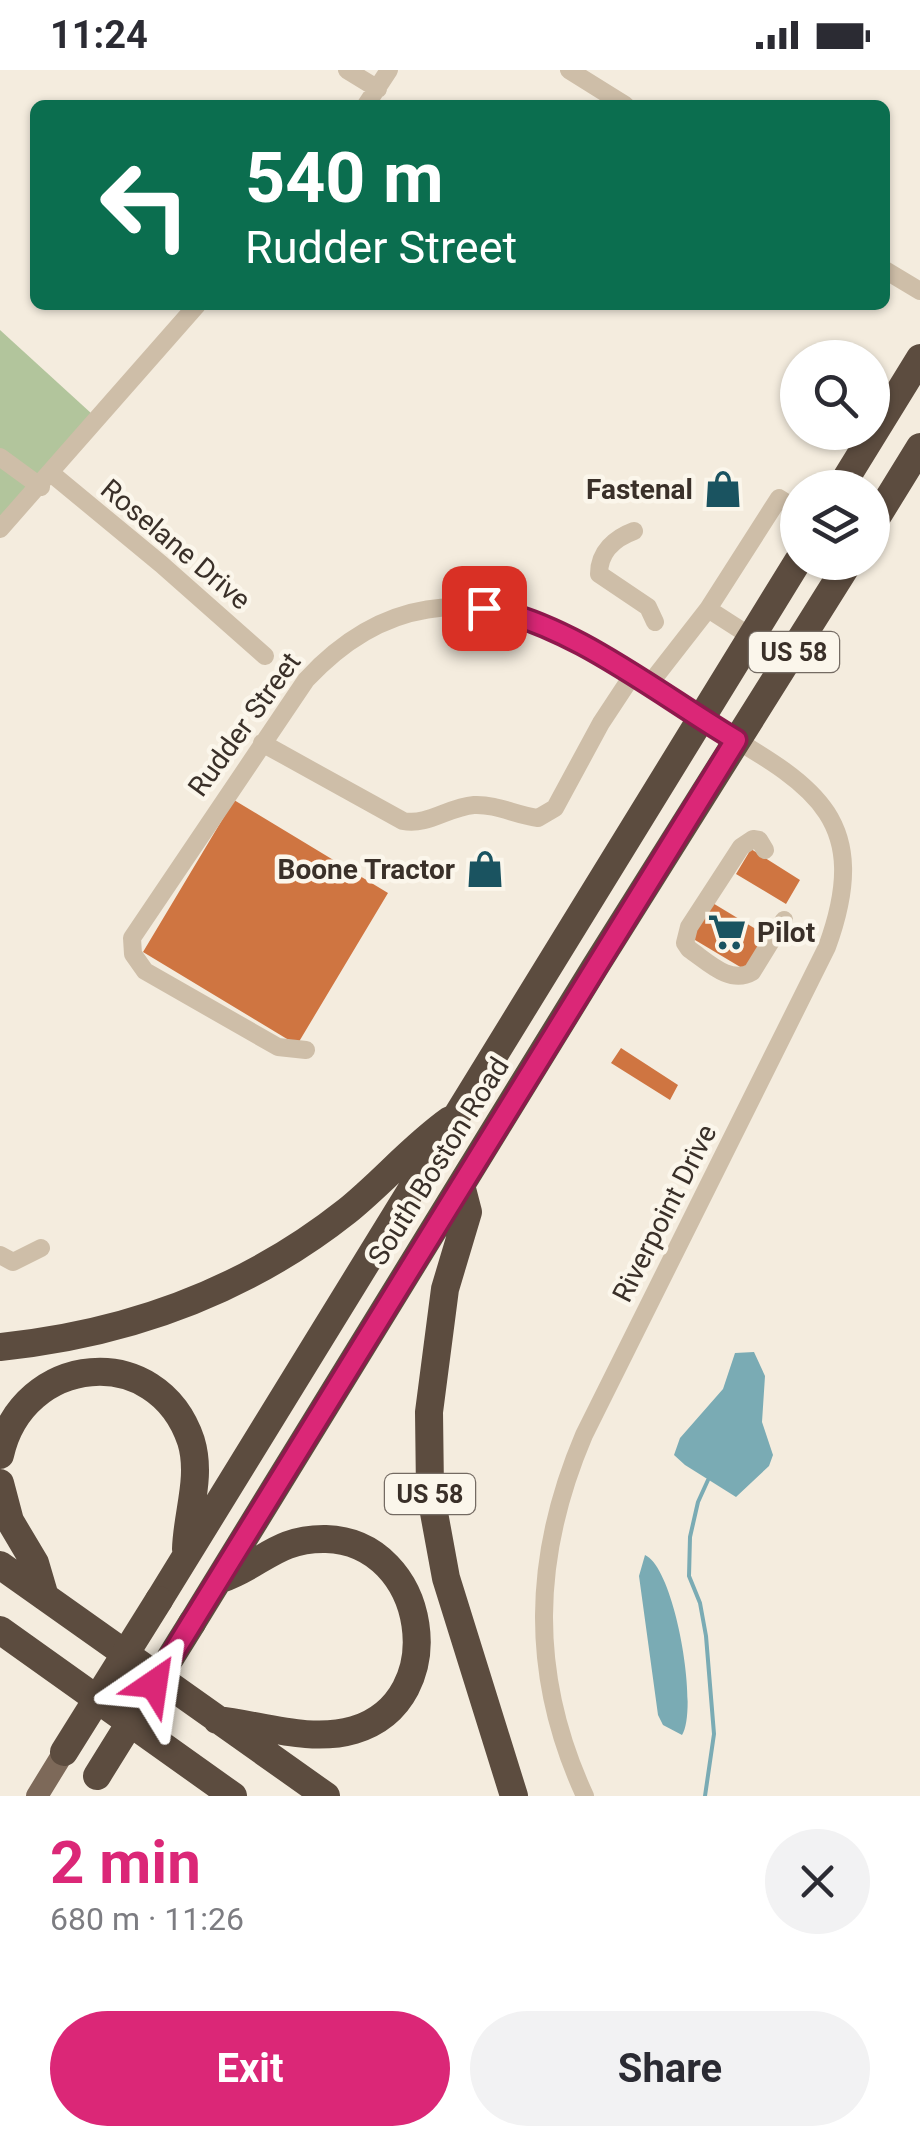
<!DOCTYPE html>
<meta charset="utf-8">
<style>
body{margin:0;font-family:Roboto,sans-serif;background:#f2f2f3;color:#2b2b33;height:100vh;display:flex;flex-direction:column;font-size:38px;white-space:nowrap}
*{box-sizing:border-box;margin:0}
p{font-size:32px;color:#7c7c81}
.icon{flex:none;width:55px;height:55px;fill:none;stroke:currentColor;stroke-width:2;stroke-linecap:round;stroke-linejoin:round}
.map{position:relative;height:1726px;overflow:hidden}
.drawer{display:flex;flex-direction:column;background:#fff;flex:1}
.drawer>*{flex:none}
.banner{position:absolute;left:30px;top:30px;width:860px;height:210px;border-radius:15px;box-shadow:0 2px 8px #0004;background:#0b6e4f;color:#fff;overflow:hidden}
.fabs{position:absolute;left:780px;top:270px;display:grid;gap:20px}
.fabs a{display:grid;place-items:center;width:110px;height:110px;border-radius:50%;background:#fff;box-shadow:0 2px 8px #0004;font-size:50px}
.pin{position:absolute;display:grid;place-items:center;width:85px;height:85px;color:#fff;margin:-42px;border-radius:20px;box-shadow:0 5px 15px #0006}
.me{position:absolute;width:110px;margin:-55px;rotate:32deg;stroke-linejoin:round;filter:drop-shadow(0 0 8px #0008)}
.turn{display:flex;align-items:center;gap:35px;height:210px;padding:0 50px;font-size:45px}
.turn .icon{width:130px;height:130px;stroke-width:2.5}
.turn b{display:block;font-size:70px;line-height:85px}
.round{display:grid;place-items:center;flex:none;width:105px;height:105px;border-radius:52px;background:#f2f2f3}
.summary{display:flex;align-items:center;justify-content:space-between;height:170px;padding:0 50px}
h1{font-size:60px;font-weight:700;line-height:75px;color:#db2777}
.action{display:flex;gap:20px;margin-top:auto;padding:20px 50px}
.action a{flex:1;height:115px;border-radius:60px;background:#db2777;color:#fff;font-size:40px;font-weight:700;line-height:115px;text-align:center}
.action a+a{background:#f2f2f3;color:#2b2b33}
.status{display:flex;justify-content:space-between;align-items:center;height:70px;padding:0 50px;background:#fff;direction:ltr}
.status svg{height:28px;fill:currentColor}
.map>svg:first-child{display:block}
.green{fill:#b2c59c}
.water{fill:#7aabb4}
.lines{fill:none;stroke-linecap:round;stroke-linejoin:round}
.stream{stroke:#7aabb4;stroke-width:4}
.building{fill:#cf7541}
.minor{stroke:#cebea8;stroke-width:18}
.major{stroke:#7d6959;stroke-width:22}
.highway{stroke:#5c4c3f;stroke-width:28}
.highway-bridge{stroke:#5c4c3f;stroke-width:28}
.route-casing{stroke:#8e194d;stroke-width:25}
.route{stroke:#db2777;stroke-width:18}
.labels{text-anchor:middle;stroke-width:9;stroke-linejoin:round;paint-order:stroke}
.shield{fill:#fbf6eb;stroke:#746b63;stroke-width:2.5}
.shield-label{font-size:25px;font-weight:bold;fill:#3a3029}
.poi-label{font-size:28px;font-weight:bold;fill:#3a3029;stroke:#fbf6eb;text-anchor:end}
.street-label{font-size:28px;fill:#3a3029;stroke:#fbf6eb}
</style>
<div class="status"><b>11:24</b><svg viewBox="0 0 49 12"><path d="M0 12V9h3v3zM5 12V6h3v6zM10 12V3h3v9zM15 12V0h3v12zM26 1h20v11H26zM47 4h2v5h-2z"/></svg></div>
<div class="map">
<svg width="920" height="1726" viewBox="0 0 920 1726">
<rect width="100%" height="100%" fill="#f4ecde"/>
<path class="green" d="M0,260L92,344L0,447Z"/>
<path class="water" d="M754,1282L765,1306L762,1352L773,1385L769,1396L736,1427L685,1395L674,1385L680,1368L723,1319L735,1283Z
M645,1485C675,1498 699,1638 682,1665L663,1655L658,1645L639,1506Z"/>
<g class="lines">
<path class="stream" d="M705,1726L714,1664L706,1566L700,1533L689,1506L690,1467L698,1432L708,1410"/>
</g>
<path class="building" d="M234,730L388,823L297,975L143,882Z
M751,779L800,810L786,834L736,804Z
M711,832L769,867L747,901L690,867Z
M621,978L678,1015L670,1030L611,993Z"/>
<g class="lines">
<path class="minor" d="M347,0L378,19
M569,0L625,35
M366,35L389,0
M885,200L920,221
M0,387L41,417
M52,404L161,494L265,586
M0,459L197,235
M634,461C615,468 599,482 599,504L648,537L655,552
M753,568L708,539L779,428L798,440
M648,616L708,539
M262,673L403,751C428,756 448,737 474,735C497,734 515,745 538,748L555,738L601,653L632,606
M765,780L759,770L753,769L741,777L689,857L685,873L689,879C708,892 730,915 752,902L784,850
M306,980L278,977L145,901L133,884L132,868L306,610C382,528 467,519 565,565C613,595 660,624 708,653C810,714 875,745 827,877L584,1365C532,1487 529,1605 585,1726
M0,1185L13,1192L41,1178"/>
<path class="major" d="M37,1726L64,1682"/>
<path class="highway" d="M840,418L920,288
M872,455L920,377
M461,1115L468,1142L445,1219L429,1342L430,1421L446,1508L514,1726
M0,1277C127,1264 246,1221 347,1141C383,1112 412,1077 450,1050
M0,1385C22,1284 157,1270 191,1371C202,1407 187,1443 186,1479
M0,1413L10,1451L35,1493L45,1527
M0,1495L326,1726
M159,1530L798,491
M192,1553L595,897L849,492
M0,1560L233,1726
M217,1650C262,1655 310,1673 354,1660C453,1630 428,1472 326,1469C276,1468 262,1495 221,1509"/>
<path class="highway-bridge" d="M64,1682L159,1530
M97,1706L192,1553"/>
</g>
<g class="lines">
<g class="route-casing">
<path id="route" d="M154,1614L736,670C660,625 570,552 484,538"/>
</g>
<use href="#route" class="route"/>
</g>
<defs>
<g id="shop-bare" transform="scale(3)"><path d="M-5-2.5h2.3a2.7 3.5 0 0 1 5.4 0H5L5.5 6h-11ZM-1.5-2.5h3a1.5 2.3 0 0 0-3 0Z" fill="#1a5360" stroke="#fbf6eb" stroke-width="2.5" paint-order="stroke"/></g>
<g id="supermarket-bare" transform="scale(3)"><path d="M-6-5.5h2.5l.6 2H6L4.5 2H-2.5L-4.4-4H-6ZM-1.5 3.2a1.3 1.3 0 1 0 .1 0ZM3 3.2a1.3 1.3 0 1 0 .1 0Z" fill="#1a5360" stroke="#fbf6eb" stroke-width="2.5" paint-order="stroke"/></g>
</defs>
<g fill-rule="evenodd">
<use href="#shop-bare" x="723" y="419"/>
<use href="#shop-bare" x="485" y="799"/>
<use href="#supermarket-bare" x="727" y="862"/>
</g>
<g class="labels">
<g class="shield">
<rect x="749" y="562" width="90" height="40" rx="8"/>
<rect x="385" y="1404" width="90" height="40" rx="8"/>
</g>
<g class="shield-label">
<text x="794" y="591">US 58</text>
<text x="430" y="1433">US 58</text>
</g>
<g class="poi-label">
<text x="693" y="429">Fastenal</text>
<text x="455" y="809">Boone Tractor</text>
<text x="757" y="872" text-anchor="start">Pilot</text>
</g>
<g class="street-label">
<text transform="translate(176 474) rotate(40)" y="10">Roselane Drive</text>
<text transform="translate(244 654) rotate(-54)" y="10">Rudder Street</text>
<text transform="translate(438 1091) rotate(-58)" y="10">South Boston Road</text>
<text transform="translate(664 1143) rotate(-63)" y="10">Riverpoint Drive</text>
</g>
</g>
</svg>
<div class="fabs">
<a><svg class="icon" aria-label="search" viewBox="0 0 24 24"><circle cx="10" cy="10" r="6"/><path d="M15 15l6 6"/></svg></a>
<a><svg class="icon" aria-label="layers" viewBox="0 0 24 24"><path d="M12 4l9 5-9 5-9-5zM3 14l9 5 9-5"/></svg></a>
</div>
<div class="pin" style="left:484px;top:538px;background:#d93025"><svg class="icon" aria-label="arrive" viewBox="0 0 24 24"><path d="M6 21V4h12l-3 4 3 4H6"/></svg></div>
<svg class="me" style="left:154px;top:1614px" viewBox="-20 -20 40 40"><path d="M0-17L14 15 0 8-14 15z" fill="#db2777" stroke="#fff" stroke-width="4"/></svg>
<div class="banner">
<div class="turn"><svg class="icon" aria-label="left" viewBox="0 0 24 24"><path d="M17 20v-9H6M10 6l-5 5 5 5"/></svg><div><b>540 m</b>Rudder Street</div></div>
</div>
</div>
<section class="drawer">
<div class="summary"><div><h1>2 min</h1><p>680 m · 11:26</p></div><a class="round"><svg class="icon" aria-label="close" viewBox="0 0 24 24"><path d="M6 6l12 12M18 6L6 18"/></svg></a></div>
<div class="action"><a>Exit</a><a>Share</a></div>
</section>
